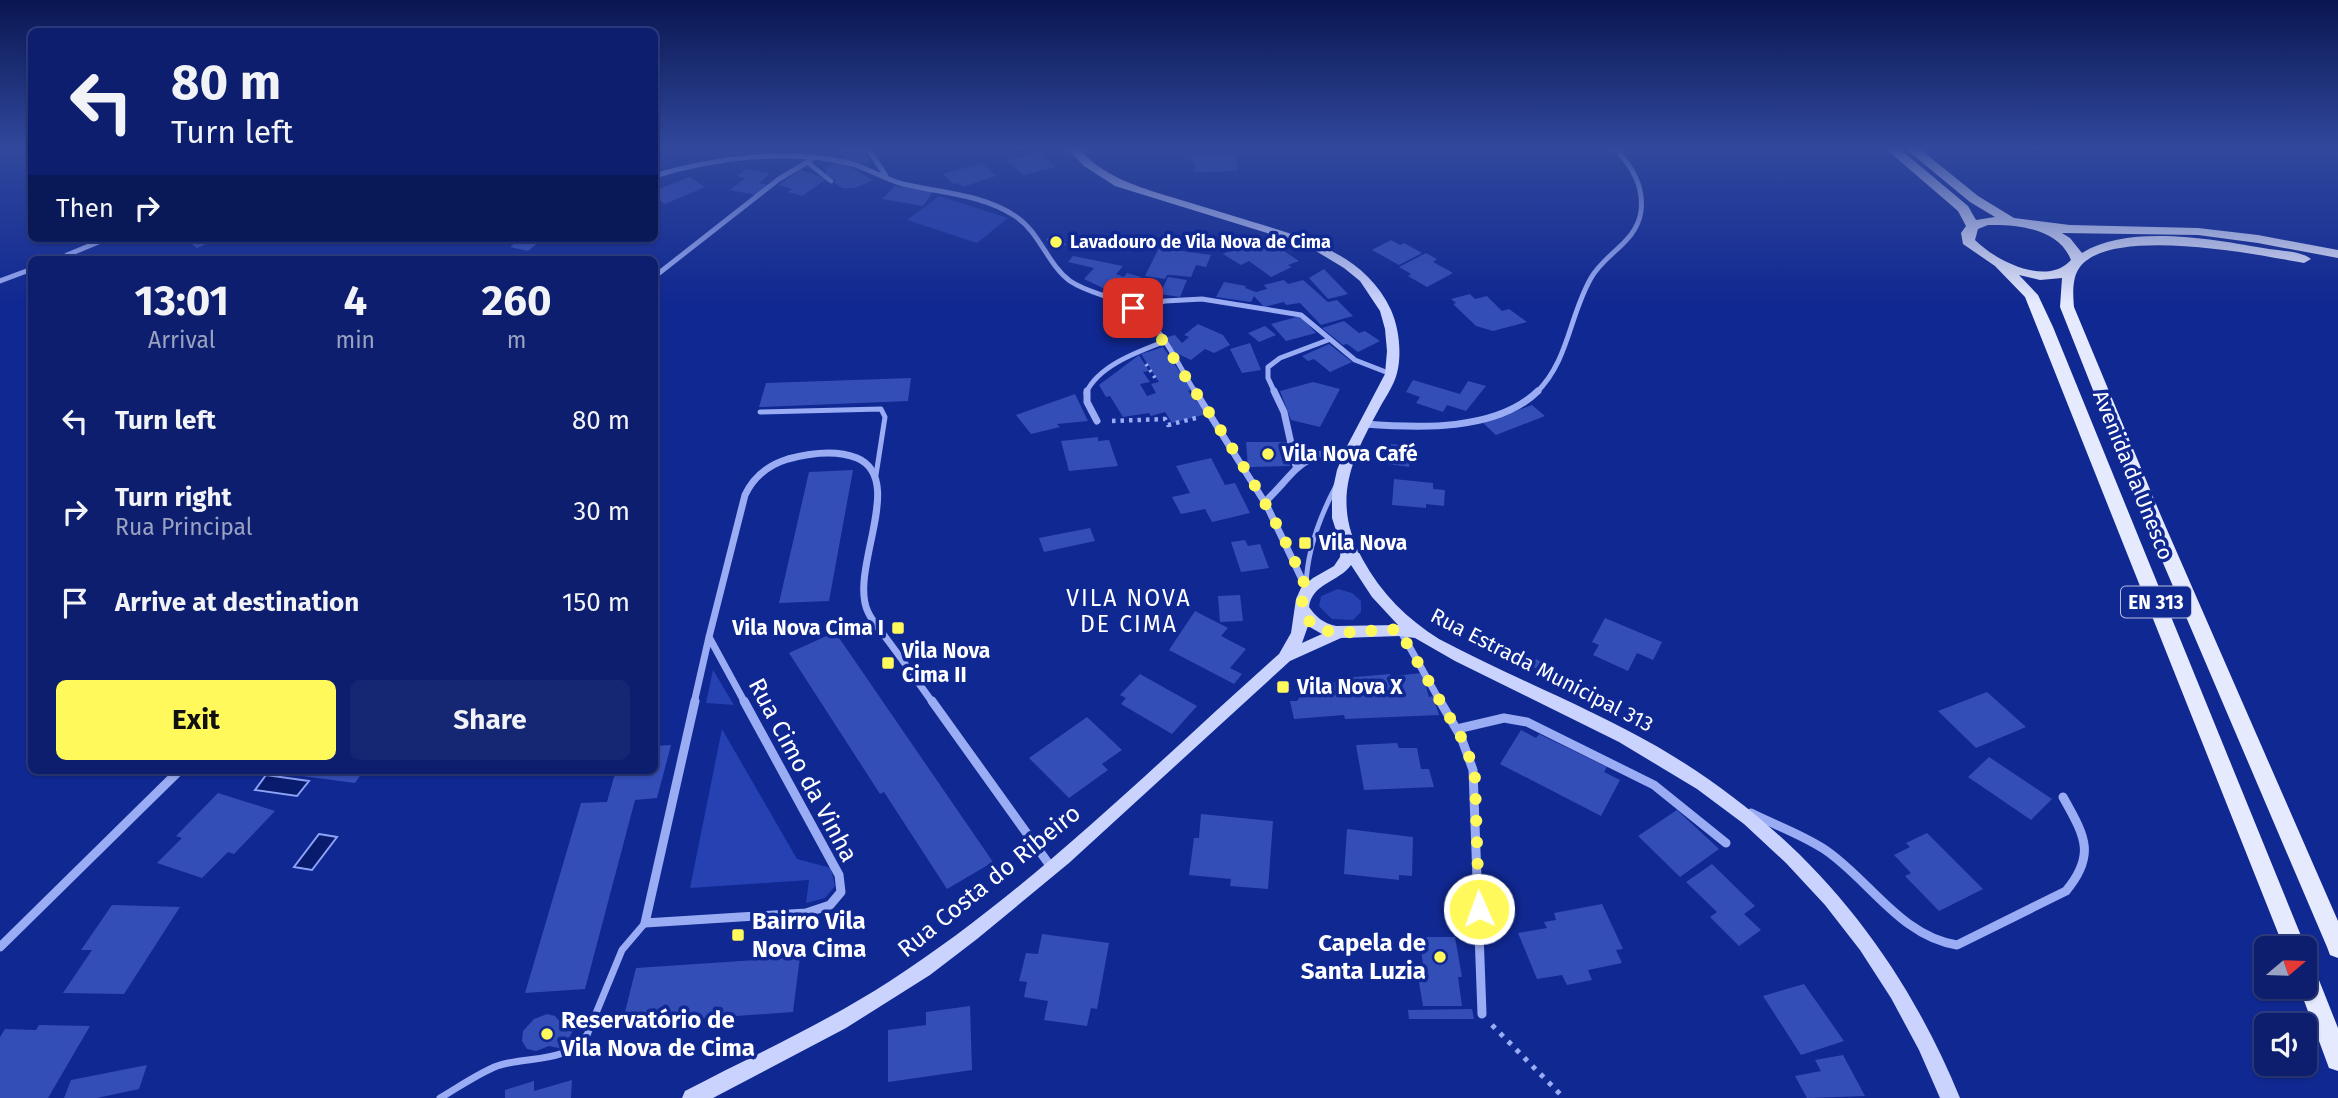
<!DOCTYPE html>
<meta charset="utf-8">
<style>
body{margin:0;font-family:"Fira Sans",sans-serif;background:#152772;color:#f1f3f6;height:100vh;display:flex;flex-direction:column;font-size:26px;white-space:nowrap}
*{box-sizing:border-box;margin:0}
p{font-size:23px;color:#9aa2c2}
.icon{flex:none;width:38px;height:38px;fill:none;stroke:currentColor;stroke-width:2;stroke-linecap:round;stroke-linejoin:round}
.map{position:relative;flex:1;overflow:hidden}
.sheet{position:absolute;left:28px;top:256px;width:630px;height:518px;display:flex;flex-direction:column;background:#0c1e6d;border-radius:10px;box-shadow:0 2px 5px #0004,0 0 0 2px #2c3c80}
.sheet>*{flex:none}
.guide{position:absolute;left:28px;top:28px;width:630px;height:214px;border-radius:10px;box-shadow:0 2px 5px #0004,0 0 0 2px #2c3c80;background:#0c1e6d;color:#f1f3f6;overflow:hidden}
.needle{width:46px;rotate:71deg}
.tools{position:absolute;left:2254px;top:936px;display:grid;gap:14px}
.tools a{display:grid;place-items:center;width:63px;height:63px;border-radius:10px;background:#0c1e6d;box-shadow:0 2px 5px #0004,0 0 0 2px #2c3c80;font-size:35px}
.pin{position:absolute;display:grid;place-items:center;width:60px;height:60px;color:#fff;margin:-30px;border-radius:14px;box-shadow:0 4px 10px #0006}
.me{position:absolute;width:77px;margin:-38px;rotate:358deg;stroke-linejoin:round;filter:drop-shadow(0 0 5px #0008)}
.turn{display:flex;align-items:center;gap:24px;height:147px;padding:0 28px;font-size:32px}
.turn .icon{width:91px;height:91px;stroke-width:2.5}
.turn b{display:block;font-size:49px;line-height:60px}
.then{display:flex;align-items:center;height:66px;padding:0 28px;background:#0003;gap:14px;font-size:26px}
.eta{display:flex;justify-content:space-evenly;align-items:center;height:119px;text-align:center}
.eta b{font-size:42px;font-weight:700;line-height:49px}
.cta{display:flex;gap:14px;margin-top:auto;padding:14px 28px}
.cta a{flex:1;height:80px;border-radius:10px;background:#fff95c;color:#111;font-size:28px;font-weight:700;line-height:80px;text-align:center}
.cta a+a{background:#152772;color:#f1f3f6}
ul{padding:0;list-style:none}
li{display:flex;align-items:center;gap:21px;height:91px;padding:0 28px}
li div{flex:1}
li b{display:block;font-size:26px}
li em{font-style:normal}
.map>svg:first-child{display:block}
.green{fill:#2541b2}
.water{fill:#091b6c;stroke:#8ca3f7;stroke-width:2}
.building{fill:#344eb8}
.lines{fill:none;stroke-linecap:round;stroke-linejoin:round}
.path-far2{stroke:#9aacf3;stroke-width:3.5;stroke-dasharray:2.5 4.5;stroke-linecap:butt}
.path-far1{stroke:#9aacf3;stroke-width:4.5;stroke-dasharray:3.5 5;stroke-linecap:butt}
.path{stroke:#9aacf3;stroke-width:5;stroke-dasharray:4.5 7;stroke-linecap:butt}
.service-far2{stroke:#9aacf3;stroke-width:4.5}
.service-far1{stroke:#9aacf3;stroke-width:5}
.service{stroke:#9aacf3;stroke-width:7}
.minor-far2{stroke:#9aacf3;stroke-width:5}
.minor-far1{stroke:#9aacf3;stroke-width:7}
.minor{stroke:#9aacf3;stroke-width:9}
.secondary{fill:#cad3fd;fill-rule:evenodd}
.primary{fill:#e6eaff;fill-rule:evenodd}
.route{stroke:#fff95c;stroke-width:12;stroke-dasharray:0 21.6}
.poi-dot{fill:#fff95c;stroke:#102891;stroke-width:2.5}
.labels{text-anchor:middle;stroke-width:7;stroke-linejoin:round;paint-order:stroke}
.far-poi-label{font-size:18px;font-weight:bold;fill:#fff;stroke:#102891;text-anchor:start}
.shield{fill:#102891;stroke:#b7bede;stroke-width:2}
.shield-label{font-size:19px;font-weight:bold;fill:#fff}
.poi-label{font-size:21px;font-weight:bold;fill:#fff;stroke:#102891;text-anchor:start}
.street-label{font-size:21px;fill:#fff;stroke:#102891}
.neighbourhood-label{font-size:23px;letter-spacing:2px;fill:#fff;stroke:#102891}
.near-street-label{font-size:24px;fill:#fff;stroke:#102891}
.near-poi-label{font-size:24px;font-weight:bold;fill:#fff;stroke:#102891;text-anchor:start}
</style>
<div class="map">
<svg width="2338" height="1098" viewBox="0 0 2338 1098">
<rect width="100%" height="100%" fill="#102891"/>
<path class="green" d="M939,196L1008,218L977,243L907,220Z
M1338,589L1352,593L1361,601V612L1353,620L1332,619L1319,606L1321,596Z
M713,670L734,705L706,703Z
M722,729L797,859L831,868L835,886L825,898L806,903L809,880L690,888Z"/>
<path class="water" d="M266,775L309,781L297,796L255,790Z
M319,834L337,837L312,870L294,867Z"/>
<path class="building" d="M839,149H863L870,162L858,164L844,160Z
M1038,152L1056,167L1024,175L1007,161Z
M1199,155L1237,156V171L1195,172V163L1191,162L1192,156Z
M836,162L846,164L873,180L855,188H843L833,182L836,180L827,175L825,168Z
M982,163L996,176L963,187L958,183L953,184L943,174Z
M746,169L770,174L759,183L769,185L756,195L730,190L745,178L737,176Z
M801,170L826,179L802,196L788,192L792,189L779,185Z
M689,177L705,187L665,204L654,197V191Z
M895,186L933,192L923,206L882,199Z
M1058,235L1066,245L1054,248L1046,239Z
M1259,237L1281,249L1299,261L1288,265L1292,267L1271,277L1249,261L1241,265L1223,254Z
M184,238H220L197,248Z
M522,238H544L528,251L510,247Z
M1391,240L1400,245L1404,243L1422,253L1399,265L1372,250Z
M1159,248L1211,255L1206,267L1196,265L1191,277L1172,275H1167L1165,279L1145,276Z
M1426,253L1437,259L1433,262L1453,273L1427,287L1408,276L1411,274L1399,267Z
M1073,256L1123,266L1116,274L1124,277L1127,273L1141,277L1129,291L1133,292L1130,295L1103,288L1084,279L1094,268L1068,262Z
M1324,269L1348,294L1328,299L1309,278Z
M1168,277L1187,280L1180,297L1160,294Z
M1284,280L1288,284L1303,280L1328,302L1337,300L1353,316L1321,325L1300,303L1286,305L1284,302L1264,307L1254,296L1251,302L1216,297L1224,282L1246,286L1245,288L1256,292L1267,289L1264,285Z
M1470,294L1475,299L1487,296L1502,311L1509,309L1527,322L1493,331L1476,326L1453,304L1456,303L1451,299Z
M1300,316L1316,333L1286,341L1271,324Z
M1344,321L1359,333L1365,331L1380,341L1358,352L1347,344L1343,345L1322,328Z
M1198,324L1223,335L1230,345L1214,353L1205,349L1191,360L1172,351L1164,338L1175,335L1182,343L1189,337L1184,335Z
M1265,326L1276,335L1259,342L1248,333Z
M1250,343L1261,370L1242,373L1230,349Z
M1329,344L1352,362L1330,372L1314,359L1308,361L1302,356Z
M1163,347L1192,390L1188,391L1207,414L1172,423L1165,412L1151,416L1149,413L1123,417L1110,396L1106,397L1099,385L1139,355L1149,371L1143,372L1150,382L1140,384L1147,396L1156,393L1151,384L1159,382L1141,354Z
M911,378L908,401L759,407L766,383Z
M1413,380L1460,394L1468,381L1486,386L1466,411L1447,405L1443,412L1416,403L1420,397L1406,392Z
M1313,382L1340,389L1320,427L1291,420L1280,391Z
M1075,394L1088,421L1057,424L1060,427L1031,434L1016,415Z
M1532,405L1545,416L1496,435L1483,423Z
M1098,437V441L1109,440L1118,466L1069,471L1061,441Z
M1246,442H1289L1290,466L1248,467Z
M1391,444L1411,446L1409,467L1388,464Z
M1211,458L1225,485L1235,483L1250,513L1212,522L1205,509L1181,514L1172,497L1190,493L1176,466Z
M853,470L829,601L779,603L809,472Z
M1394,479L1433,483V489L1445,490L1444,506L1426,504V508L1392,505Z
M1090,528L1095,541L1044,552L1039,538Z
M1245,540L1248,546L1260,544L1269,568L1241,572L1231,542Z
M1240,595L1243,621L1220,622L1218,596Z
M1195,611L1228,628L1221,636L1246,649L1230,668L1242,674L1234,684L1169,650Z
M1605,618L1662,642L1653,660L1637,653L1628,671L1593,655L1599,645L1592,642Z
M835,632L993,862L947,889L884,792L880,794L789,653Z
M1536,659L1553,668L1549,675L1531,666Z
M1422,673L1429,697L1433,696L1439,715L1345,719L1344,715L1294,719L1290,701H1297L1309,684L1335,682L1339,697L1348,696L1344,678L1390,674L1392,684H1397L1394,676Z
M1140,674L1197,706L1172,734L1121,704L1126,698L1120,695Z
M1987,692L2026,727L1976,748L1938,711Z
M1087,717L1122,750L1102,764L1108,770L1069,798L1029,758Z
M1521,730L1536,738L1539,734L1607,767L1604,772L1620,780L1601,816L1500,764Z
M1397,743L1399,748H1417L1421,769H1429L1434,787L1364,790L1356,745Z
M671,745L657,798L635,800L585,989L525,993L581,803L607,802L616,770H654V746Z
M1989,757L2052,799L2031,820L1968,777Z
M290,770H364L355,783L287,774Z
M218,793L275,811L234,854L228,852L202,878L157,863L182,838L176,836Z
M1677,810L1719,849L1680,877L1638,836Z
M1201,814L1273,821L1268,889L1230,886L1231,879L1189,875L1194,838H1199Z
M1347,829L1413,837L1412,876L1399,875V880L1344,874Z
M1927,833L1983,889L1939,911L1905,876L1911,873L1894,855L1910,847L1906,843Z
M1712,864L1755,906L1744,914L1761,930L1739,946L1710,917L1717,912L1686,882Z
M1602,904L1623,949L1616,950L1622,963L1588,970L1592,980L1567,985L1562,975L1537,979L1518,933L1547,928L1544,922L1556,920L1554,913Z
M112,905L180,907L124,994L63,993L92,950H81Z
M1042,934L1109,943L1097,1009L1091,1008L1087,1026L1044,1020L1048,1001L1024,997L1027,982L1019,981L1026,953L1038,954Z
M1419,937H1455L1462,977H1458L1462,1006H1423L1418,977H1425Z
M800,957L793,1012L622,1024L636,968Z
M1804,984L1844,1041L1801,1055L1763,996Z
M970,1006L972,1070L888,1082V1030L926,1025V1012Z
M1472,1009L1474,1019H1409L1408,1010Z
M547,1014L555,1016L561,1023L576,1025L563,1049L549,1046L536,1051L527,1049L522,1041L523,1031L534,1019Z
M39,1025L90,1026L48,1098H0V1037L5,1029L36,1030Z
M1843,1055L1865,1096L1807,1098L1795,1076L1821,1071L1815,1060Z
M147,1065L139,1089L97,1098H64L71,1080Z
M572,1080L571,1098H505V1090L534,1081V1091Z"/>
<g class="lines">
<path class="path-far2" d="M1146,364L1157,381"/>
<path class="path-far1" d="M1112,421L1165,419L1168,425L1196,418"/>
<path class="path" d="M1492,1025L1564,1098"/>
<path class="service-far2" d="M807,162L831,181"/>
<path class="service-far1" d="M760,412L881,409L885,417L876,475
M1306,586C1307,550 1319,518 1336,486"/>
<path class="service" d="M440,1098C459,1087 477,1074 497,1066C529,1055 564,1065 587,1035L622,950L645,923"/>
<path class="minor-far2" d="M868,149L886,176
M654,176C714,158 787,148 849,163C868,168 884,179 903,184C941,193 982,194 1015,216C1040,232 1047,264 1070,281C1089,294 1114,296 1133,308C1162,325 1178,366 1196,393
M67,255L108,238
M59,258L147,259
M654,277L779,179L811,160
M0,281L32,269
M1133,308L1165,301L1202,299L1301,315L1355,360L1391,374
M1086,393C1098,366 1137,352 1163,342
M1275,393L1268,378V367L1280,358L1328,340
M1536,393C1569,361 1569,316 1591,278C1605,253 1637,242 1641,211C1644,186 1632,167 1616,149"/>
<path class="minor-far1" d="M1087,391V402L1097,421
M1195,391L1267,506L1307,590
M1274,391L1284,412L1296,466
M1364,424C1418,428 1496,432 1538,391
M1264,503C1298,470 1299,453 1351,449
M1400,630L1441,703
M709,637L745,703
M709,637L745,495C754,476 768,465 788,459C810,453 835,449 857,458C907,479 848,571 868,612C872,621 880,630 886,638C902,659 917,681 933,703
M694,703L709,637"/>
<path class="minor" d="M695,701L645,923L806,913L830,905L841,892L839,875L744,701
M932,701L1051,867
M1440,701L1461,737L1473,770L1482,1014
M1457,729L1504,718L1527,722L1654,785L1726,843
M1751,813C1775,825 1801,834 1824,849C1869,879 1900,936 1957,945L2066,891C2097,854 2084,835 2063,797
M0,947L180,770"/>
<path class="secondary" d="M1068,149H1079C1104,177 1136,186 1171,197C1199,205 1226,214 1253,222C1306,238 1366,255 1391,310C1399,328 1402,354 1397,373C1394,386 1384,399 1378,411C1349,463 1332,504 1363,560C1381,593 1407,619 1439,639C1511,677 1588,707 1658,747C1800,830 1898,947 1960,1098H1940L1919,1050L1891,998L1860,950L1825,905L1786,863L1744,824L1697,789L1619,742L1455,661L1415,638L1400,636L1341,638L1290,661L1069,863L977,939L930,975L846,1028L713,1098H682L685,1091C754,1055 825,1023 890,981C1032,889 1153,766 1279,654L1291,633L1296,599L1301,588L1313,578L1334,566L1340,557L1341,546L1332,518V493L1337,470L1346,448L1385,374L1387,351L1385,329L1380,311L1360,281L1344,268L1306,245L1115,186L1084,166ZM1351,565L1372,597L1398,625L1336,626C1323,623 1316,617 1309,607C1312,583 1339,582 1351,565ZM1308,626L1322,634L1302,643Z"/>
<path class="primary" d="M1886,149H1900L1968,206L1976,220L1995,217L1970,202L1906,149H1920L1978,196L2014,218L2070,225L2198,228L2258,235L2338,250V258L2258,243L2198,235L2062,233L2070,238L2082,253C2130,223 2216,240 2269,249C2282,251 2301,251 2311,259L2304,263C2260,255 2104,224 2078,270C2072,280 2073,296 2074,307L2161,516L2338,921V958L2330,955L2327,947L2143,516L2060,307L2062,278L2040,280L2019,275L2038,295L2053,327L2306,948L2305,952V948H2284L2025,297L1995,266L1963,244L1961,233L1966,226L1958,211ZM1988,225C2018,224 2059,229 2071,260C2047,287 1996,261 1975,240L1978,229Z
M2305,962L2313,965L2338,1028V1071L2329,1068L2299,987H2305Z"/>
</g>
<linearGradient id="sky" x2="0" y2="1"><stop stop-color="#091650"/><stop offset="0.49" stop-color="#31489d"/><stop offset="1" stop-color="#31489d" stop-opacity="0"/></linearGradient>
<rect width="2338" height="303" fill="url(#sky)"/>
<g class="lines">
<path class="route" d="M1133,308C1156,324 1170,354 1185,376C1230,444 1277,514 1307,590L1302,598C1303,651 1368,626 1399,630L1461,737L1471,761L1475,778L1479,909"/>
</g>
<g class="poi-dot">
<circle cx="1056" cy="242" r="7"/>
<circle cx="1268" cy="454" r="7"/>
<rect x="1298" y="536" width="14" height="14" rx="3.5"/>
<rect x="891" y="621" width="14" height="14" rx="3.5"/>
<rect x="881" y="656" width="14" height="14" rx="3.5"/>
<rect x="1276" y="680" width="14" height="14" rx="3.5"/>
<rect x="731" y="928" width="14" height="14" rx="3.5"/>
<circle cx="1440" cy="957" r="7"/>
<circle cx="547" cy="1034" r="7"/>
</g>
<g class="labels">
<g class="far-poi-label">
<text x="1070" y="248">Lavadouro de Vila Nova de Cima</text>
</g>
<rect class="shield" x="2121" y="586.5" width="70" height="31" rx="5"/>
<g class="shield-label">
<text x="2156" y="609">EN 313</text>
</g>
<g class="poi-label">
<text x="1282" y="461">Vila Nova Café</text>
<text x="1319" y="550">Vila Nova</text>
<text x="884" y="635" text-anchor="end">Vila Nova Cima I</text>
<text x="902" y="658">Vila Nova<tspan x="902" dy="24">Cima II</tspan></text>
<text x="1297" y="694">Vila Nova X</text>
</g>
<g class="street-label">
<text transform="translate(2133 475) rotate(68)" y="7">Avenida da Unesco</text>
<text transform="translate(1542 670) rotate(27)" y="7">Rua Estrada Municipal 313</text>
</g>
<g class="neighbourhood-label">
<text x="1129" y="606">VILA NOVA<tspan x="1129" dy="26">DE CIMA</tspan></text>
</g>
<g class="near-street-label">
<text transform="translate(803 770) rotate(62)" y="8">Rua Cimo da Vinha</text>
<text transform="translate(989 881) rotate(-39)" y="8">Rua Costa do Ribeiro</text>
</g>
<g class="near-poi-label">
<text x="752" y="929">Bairro Vila<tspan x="752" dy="28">Nova Cima</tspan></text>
<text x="1426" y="951" text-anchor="end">Capela de<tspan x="1426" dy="28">Santa Luzia</tspan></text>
<text x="561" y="1028">Reservatório de<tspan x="561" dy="28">Vila Nova de Cima</tspan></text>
</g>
</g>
</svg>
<div class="tools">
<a><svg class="needle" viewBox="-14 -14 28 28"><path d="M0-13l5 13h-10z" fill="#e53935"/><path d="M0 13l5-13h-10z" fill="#9aa2c2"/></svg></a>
<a><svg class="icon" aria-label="sound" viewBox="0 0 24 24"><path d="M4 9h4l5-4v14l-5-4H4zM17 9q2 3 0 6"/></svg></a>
</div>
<div class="pin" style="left:1133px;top:308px;background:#d93025"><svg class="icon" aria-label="arrive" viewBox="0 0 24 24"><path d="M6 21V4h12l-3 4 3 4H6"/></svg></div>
<svg class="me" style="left:1479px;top:909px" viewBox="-20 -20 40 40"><circle r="17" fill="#fff95c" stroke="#fff" stroke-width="3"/><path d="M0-11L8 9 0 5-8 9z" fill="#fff"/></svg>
<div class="guide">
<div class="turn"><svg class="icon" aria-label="left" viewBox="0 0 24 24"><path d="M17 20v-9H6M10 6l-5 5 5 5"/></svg><div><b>80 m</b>Turn left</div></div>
<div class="then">Then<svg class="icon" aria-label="right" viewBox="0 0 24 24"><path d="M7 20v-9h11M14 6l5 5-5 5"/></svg></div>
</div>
<section class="sheet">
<div class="eta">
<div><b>13:01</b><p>Arrival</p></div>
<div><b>4</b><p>min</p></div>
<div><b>260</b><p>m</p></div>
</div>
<ul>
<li><svg class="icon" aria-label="left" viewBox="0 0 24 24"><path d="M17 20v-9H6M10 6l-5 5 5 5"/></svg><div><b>Turn left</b></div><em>80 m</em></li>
<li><svg class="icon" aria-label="right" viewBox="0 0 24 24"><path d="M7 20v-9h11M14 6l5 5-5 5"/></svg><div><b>Turn right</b><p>Rua Principal</p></div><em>30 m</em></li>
<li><svg class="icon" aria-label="arrive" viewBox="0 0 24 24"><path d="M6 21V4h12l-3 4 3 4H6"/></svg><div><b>Arrive at destination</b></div><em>150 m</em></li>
</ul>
<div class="cta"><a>Exit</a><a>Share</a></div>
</section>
</div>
